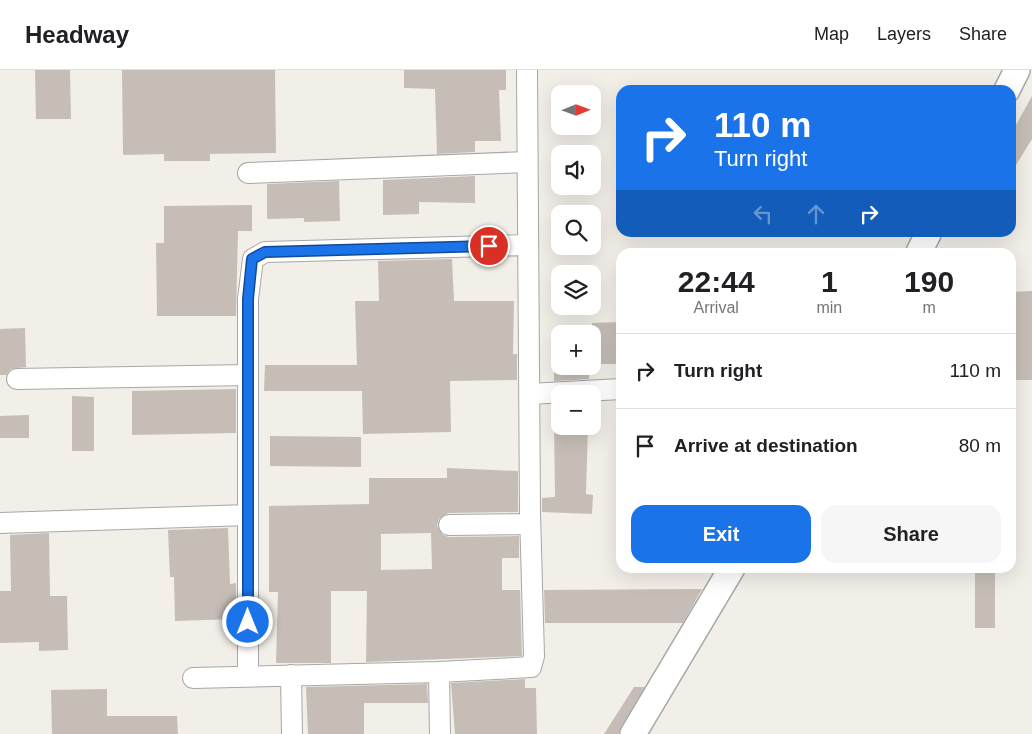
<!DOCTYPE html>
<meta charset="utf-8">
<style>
body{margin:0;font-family:Arial,sans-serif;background:#f6f6f6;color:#202124;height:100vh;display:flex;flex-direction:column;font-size:19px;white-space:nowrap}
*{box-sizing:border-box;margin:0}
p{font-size:16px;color:#757577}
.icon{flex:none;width:28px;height:28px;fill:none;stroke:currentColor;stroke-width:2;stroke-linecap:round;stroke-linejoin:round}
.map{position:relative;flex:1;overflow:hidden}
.sheet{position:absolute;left:616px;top:178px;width:400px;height:325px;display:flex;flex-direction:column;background:#fff;border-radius:15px;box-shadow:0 5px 20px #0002}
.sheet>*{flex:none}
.banner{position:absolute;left:616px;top:15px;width:400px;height:152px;border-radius:15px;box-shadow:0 5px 20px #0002;background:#1a73e8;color:#fff;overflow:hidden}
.needle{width:32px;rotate:89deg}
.fabs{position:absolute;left:551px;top:15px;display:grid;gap:10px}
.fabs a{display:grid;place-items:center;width:50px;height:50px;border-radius:10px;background:#fff;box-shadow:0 5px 20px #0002;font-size:25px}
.pin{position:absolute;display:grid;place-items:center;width:42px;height:42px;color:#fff;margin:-21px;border:2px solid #fff;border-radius:50%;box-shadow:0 1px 5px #0007}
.me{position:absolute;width:55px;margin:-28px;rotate:0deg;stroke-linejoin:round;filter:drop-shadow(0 0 4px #0008)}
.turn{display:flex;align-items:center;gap:18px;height:105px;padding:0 15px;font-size:22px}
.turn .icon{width:65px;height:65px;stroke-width:2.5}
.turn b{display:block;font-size:35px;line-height:42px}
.lanes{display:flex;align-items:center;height:48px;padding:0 15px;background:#0003;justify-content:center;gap:25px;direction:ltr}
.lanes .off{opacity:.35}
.eta{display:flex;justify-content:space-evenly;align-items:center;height:85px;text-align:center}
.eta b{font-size:30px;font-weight:700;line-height:35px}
.primary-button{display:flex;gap:10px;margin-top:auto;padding:10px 15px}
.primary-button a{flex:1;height:58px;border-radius:15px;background:#1a73e8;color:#fff;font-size:20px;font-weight:700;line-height:58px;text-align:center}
.primary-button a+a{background:#f6f6f6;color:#202124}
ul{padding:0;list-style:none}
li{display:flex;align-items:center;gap:15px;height:75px;padding:0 15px;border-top:1px solid #e0e0e0}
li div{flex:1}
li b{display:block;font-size:19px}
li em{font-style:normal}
header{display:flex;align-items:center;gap:30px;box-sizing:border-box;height:70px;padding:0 25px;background:#fff;border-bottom:1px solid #e0e0e0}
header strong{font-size:24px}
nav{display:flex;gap:28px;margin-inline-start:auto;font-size:18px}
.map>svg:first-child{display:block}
.building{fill:#c6beb6;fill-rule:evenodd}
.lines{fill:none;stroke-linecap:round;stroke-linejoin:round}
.minor-casing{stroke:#a7a7a7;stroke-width:22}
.tertiary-casing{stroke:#a7a7a7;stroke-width:28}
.minor{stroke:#fff;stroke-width:20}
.tertiary{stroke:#fff;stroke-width:25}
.route-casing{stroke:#114b97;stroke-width:12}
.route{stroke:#1a73e8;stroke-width:9}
</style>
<header>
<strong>Headway</strong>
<nav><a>Map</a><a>Layers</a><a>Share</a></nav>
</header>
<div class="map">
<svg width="1032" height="664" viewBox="0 0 1032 664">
<rect width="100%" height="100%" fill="#f1efe7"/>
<path class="building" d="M35,0H70L71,49H36Z
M122,0H275L276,83L210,84V91H164V84L123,85Z
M404,0H506V20H499L501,71H475V82L437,84L435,19L404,18Z
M1032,26V69L1011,103V64Z
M475,106V133L419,132V144L383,145V110Z
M339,111L340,151L304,152V148L267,149V114Z
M252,135V161H238L236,246H157L156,173H164V136Z
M452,189L454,231H514L513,284H517V310L450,311L451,362L363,364L362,321H264L265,295H357L355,231H379L378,191Z
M1032,221V310H1011V222Z
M621,252V294H592V253Z
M25,258L26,297L11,299L6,305H0V259Z
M554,296H590L589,309L554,311Z
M236,319V363L132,365V321Z
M72,326L94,327V381H72Z
M29,345V368H0V346Z
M554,356H588L586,424L593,425L592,444L542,442V428L555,427Z
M270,366L361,367V397L270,396Z
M447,398L518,401V442L448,443L439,449L437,456L443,465L449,467L519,466V488H502V520H520L522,586L366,592L367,521H331V593H276L278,522H269V436L369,434V408H447ZM431,463L432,499L381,500V464Z
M228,458L230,514L236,513V549L175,551L174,507H170L168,460Z
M49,463L50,526H67L68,580L39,581V572L0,573V521H11L10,465Z
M975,498H995V558H975Z
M702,519L683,553H545L544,520Z
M525,609V618H536L537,664H455L451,613Z
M427,614L428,633H364V664H308L306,617Z
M634,617H645L621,657L619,664H604Z
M107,619V646H177L178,664H52L51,620Z"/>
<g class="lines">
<g class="minor-casing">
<path id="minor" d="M248,103L526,92
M17,309L248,305
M529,324L621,319
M0,453L248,445
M449,455L530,454
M291,605L292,664
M248,606V229L253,189L265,182L527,175
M193,608L439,602
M440,664L439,602L531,597L534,586L530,443L527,0"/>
</g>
<g class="tertiary-casing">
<path id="tertiary" d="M1007,20L1017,0
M919,182L929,162
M633,664L732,498"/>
</g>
<use href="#minor" class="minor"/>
<use href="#tertiary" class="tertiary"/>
</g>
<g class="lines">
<g class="route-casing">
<path id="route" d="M248,552V229L252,189L265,182L489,176"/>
</g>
<use href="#route" class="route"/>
</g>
</svg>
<div class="fabs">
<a><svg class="needle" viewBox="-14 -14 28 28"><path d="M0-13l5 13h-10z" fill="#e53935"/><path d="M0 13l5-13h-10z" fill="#757577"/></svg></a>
<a><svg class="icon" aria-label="sound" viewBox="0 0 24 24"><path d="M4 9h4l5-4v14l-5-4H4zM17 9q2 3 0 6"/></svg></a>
<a><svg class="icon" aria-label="search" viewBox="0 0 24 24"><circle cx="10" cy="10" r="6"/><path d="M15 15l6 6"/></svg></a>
<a><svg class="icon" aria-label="layers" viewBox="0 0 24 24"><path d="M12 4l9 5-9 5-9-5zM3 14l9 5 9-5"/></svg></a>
<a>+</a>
<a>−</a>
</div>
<div class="pin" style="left:489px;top:176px;background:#d93025"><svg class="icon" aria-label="arrive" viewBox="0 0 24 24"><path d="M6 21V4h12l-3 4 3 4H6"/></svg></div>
<svg class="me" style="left:248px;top:552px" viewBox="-20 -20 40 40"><circle r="17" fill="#1a73e8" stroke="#fff" stroke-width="3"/><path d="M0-11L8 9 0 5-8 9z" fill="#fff"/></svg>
<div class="banner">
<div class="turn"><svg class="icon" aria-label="right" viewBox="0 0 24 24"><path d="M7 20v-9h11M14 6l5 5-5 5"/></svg><div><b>110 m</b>Turn right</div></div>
<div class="lanes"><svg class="icon off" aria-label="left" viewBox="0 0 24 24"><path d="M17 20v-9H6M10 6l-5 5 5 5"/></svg><svg class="icon off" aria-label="ahead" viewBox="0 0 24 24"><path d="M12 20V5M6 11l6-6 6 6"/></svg><svg class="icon" aria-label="right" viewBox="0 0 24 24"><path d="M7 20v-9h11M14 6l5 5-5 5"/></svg></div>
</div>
<section class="sheet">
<div class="eta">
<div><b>22:44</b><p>Arrival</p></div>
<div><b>1</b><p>min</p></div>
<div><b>190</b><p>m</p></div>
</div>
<ul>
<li><svg class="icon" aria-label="right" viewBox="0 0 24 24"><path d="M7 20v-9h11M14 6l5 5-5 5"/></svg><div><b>Turn right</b></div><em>110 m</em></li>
<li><svg class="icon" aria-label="arrive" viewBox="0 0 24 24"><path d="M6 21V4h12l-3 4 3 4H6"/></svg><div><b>Arrive at destination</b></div><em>80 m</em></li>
</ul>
<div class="primary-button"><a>Exit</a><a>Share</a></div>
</section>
</div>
